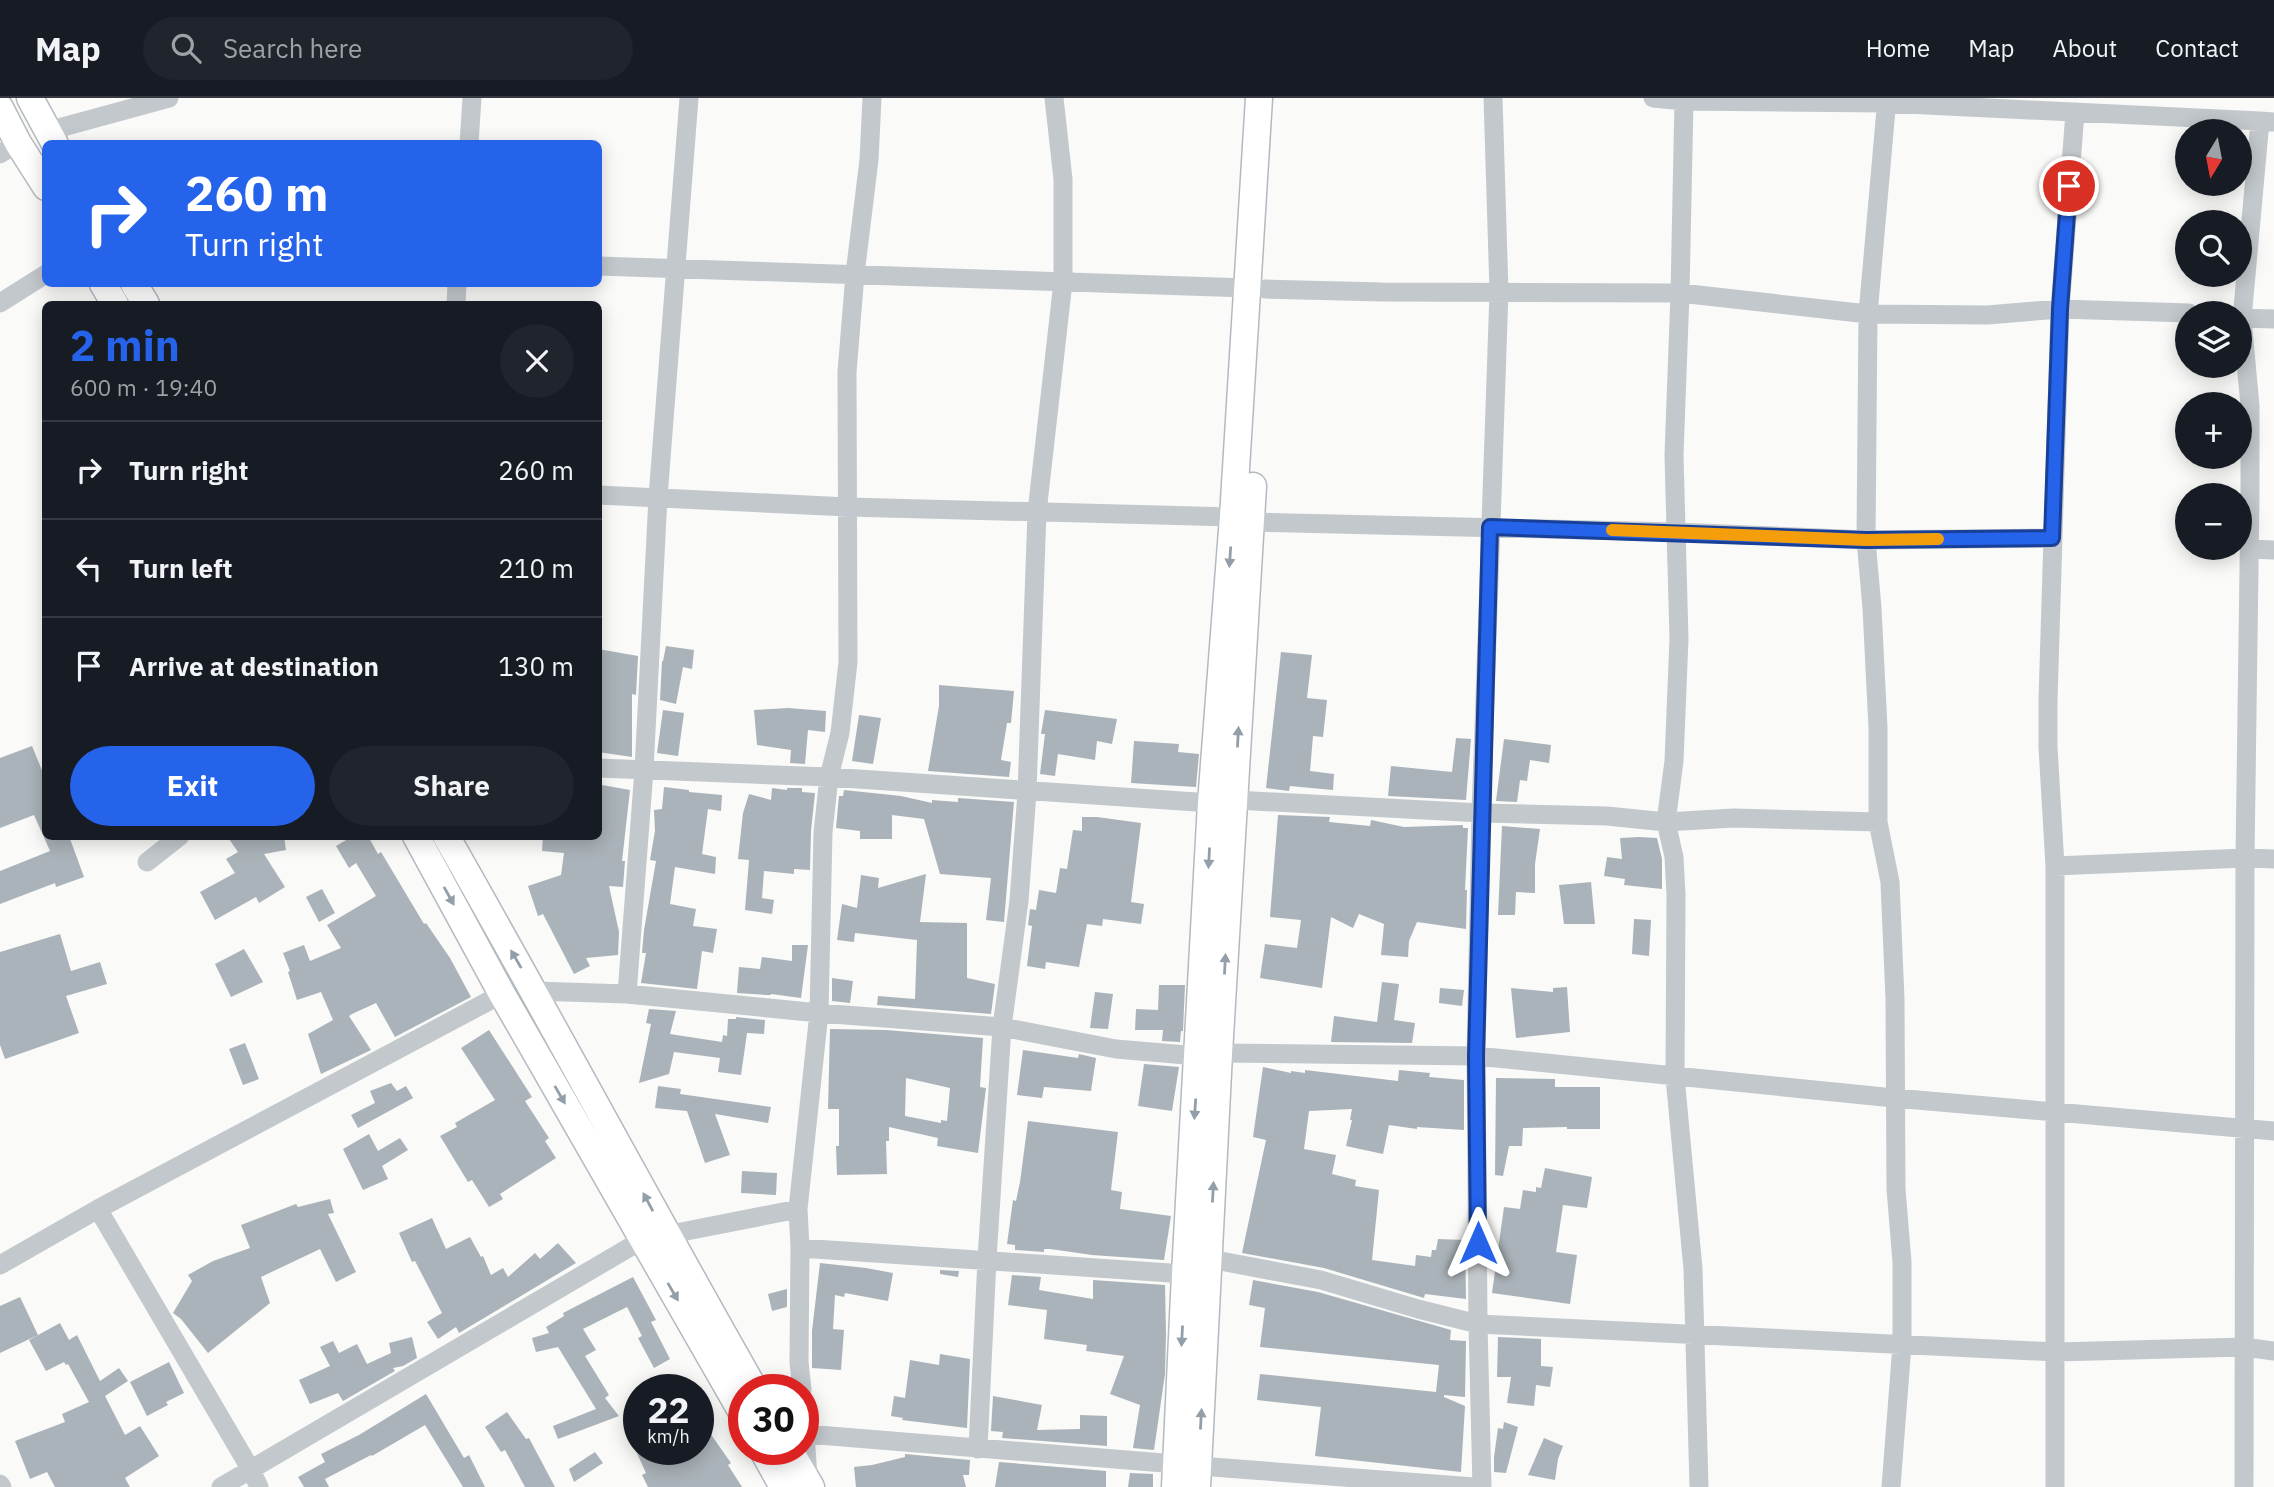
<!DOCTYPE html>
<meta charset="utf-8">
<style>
body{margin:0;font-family:"IBM Plex Sans",sans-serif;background:#20242c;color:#f1f3f6;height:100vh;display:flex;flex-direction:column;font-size:26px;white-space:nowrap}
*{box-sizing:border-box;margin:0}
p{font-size:23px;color:#9ea1a6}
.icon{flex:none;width:38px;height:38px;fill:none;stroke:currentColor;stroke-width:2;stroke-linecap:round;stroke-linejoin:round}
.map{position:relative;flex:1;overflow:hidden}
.sheet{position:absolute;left:42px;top:203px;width:560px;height:539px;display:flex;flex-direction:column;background:#171b24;border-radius:10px;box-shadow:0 4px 18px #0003}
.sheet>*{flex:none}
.top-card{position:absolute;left:42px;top:42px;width:560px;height:147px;border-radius:10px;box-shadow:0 4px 18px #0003;background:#2563eb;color:#fff;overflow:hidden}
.needle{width:46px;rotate:190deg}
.buttons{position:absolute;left:2175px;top:21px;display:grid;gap:14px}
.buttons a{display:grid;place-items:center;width:77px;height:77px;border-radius:50%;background:#171b24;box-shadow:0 4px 18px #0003;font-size:35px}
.speed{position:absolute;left:623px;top:1276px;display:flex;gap:14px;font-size:35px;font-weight:700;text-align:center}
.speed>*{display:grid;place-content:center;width:91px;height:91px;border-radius:50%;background:#171b24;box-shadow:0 4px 18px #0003;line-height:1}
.speed small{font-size:18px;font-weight:400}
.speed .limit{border:10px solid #d22;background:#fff;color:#111}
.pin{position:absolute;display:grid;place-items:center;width:60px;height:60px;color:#fff;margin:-30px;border:4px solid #fff;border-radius:50%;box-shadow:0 2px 7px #0007}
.me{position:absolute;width:77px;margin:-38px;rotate:0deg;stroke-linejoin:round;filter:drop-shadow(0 0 5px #0008)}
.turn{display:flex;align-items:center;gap:24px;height:147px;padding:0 28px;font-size:32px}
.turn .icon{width:91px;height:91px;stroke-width:2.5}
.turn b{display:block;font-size:49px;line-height:60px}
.round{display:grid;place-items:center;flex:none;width:74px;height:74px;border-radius:37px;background:#20242c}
.headline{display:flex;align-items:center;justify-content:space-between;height:119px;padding:0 28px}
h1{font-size:42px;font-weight:700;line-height:52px;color:#2563eb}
.button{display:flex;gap:14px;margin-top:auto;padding:14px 28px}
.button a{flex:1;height:80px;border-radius:42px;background:#2563eb;color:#fff;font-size:28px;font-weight:700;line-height:80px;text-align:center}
.button a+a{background:#20242c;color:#f1f3f6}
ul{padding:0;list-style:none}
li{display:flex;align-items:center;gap:21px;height:98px;padding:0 28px;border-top:2px solid #363941}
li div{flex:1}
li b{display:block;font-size:26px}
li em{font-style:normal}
header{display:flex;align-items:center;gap:42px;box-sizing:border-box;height:98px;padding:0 35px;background:#171b24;border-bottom:2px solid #363941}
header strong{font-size:33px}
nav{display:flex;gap:38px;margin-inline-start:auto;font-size:24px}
.search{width:490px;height:63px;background:#20242c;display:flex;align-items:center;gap:18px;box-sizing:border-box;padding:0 24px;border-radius:38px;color:#9ea1a6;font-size:26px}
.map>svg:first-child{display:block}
.building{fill:#aab3b9;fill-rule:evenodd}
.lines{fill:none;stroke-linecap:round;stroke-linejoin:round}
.secondary-casing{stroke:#b3babf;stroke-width:29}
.street{stroke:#c3c8cc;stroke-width:19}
.secondary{stroke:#fff;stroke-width:26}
.oneway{fill:#939fa8}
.route-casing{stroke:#184099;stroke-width:18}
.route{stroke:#2563eb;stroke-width:12}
.slow{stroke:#f59e0b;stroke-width:12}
</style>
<header>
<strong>Map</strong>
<div class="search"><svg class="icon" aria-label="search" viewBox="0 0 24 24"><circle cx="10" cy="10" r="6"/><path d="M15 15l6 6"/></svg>Search here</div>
<nav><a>Home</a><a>Map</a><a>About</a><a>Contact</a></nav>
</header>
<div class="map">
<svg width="2274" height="1389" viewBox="0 0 2274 1389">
<rect width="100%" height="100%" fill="#fafaf8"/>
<path class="building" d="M666,548L694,552L692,571L683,569L676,606L660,602L662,563H663Z
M598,551L638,558L636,597L632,596V659L598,654Z
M1281,554L1312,557L1307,600L1327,602L1323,639L1313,638L1310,673L1334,676L1333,692L1290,688L1289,693L1266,690Z
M939,587L1014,593L1011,625H1007L1001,662L1011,664L1009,679L928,673L939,608Z
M788,610L826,613L825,634L808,632L805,666L790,665L791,652L757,647L754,612Z
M663,612L684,615L678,658L657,655Z
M1045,612L1117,621L1112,646L1097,643L1095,662L1058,656L1055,678L1040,676L1045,636H1041Z
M859,617L881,620L873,666L852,663Z
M1456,640L1471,641L1466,702L1388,698L1391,668L1452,674Z
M1504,641L1551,647L1549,665L1530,662L1527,683L1520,682L1517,704L1496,703Z
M1134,643L1179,646L1178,654L1199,656L1196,689L1131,685Z
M32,648L46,682V738H69L84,779L56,789L55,785L0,806V773L50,753L34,717L0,730V660Z
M602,687L630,692L622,763H625L623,789L609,788L619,834L618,857L586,860L590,868L574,876L543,816L538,818L528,788L561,777L564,755L542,753L543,738H577L593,741L594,738H598V709Z
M664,689L689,692V694L722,697L721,713L708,711L702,756L716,759L715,776L675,769L670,806L696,811L693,828L717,831L713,855L702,853L697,891L641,885L646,855H642L644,832L656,763L650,762L655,733L654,712L662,711Z
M772,690L787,692V690H802V694L815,695L811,733L810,772L794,771V776L764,773L762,800L774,802L772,816L745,812L749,762L738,761L743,715L749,696L771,702Z
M844,692L901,698L932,705V702L958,704V700L1014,704L1004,824L986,822L991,780L940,776L924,721L892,717V741H860V733L836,730L839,698H843Z
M1278,717L1330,719L1329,724L1370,728L1371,722L1404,729L1463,727V730H1468L1465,792H1467L1466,831L1417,824L1409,843L1408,859L1381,857L1384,826L1359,816L1353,830L1331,819L1322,890L1260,880L1265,846L1297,850L1301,822L1270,819Z
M1082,719H1097L1141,725L1131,804L1144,806L1141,826L1103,821L1102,828L1087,826L1079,869L1046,864L1045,871L1027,868L1032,828L1028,827L1030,811L1036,812L1039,792L1056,795L1060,770L1067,771L1073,732L1082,733Z
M1502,728L1540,731L1535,766V795L1516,794L1515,817H1498Z
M227,738H284L286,752L264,756L285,789L259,805L256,799L215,822L200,794L235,775L226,761L238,754Z
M353,738H368L378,756L381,754L424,826L426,825L450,860L471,899L395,939L376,905L352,916L349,918L371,952L321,976L308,936L333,922L321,894L297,902L288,874L290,873L283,855L304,847L310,863L341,850L327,827L376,798L356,765L349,770L336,748Z
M1639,739L1657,740L1662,761V791L1624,787L1625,781L1604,778L1607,759L1622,761L1620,740Z
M926,776L920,824L967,825V880L995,886L991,916L877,907L878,898L915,901L917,842L855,835L854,844L837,842L842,806L857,810L861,777L879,780L878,790Z
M1591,784L1595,826H1564L1559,787Z
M322,791L335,815L319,824L306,799Z
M1634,821L1651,822L1649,858L1632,856Z
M60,836L71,873L100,864L107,886L66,898L79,935L5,961L0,947V854Z
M792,847H808L801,900L771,896V897H766L737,895L739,869L760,871L762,859L792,863Z
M244,851L263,884L231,899L215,866Z
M832,880L853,883L850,905L832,903Z
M1382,884L1399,886L1394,922L1415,925L1412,945L1331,944L1334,918L1377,924Z
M1159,887H1185L1183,933H1181L1180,944L1162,943L1163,932H1135L1136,911L1158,912Z
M1567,889L1570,934L1516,940L1511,890L1553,894V890Z
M1440,890L1464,892L1462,908L1439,905Z
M1095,894L1113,896L1108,931L1090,930Z
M649,911L676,913L670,936L722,944L723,937L727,938L728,921H736V919L765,922L764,936L747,935L741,977L718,974L720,960L674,954L669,976L639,985L651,926L646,925Z
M830,931L886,932L983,940L980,989L986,990L978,1055L937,1048L938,1040L889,1029V1043H886L887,1076L837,1077L836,1048H839V1011H828ZM906,980L950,990L947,1023L941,1022V1025L905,1018Z
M489,932L532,999L525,1003L549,1040L545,1043L556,1060L500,1096L503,1101L489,1109L472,1082L468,1084L440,1038L457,1029L455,1025L495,1002L461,950Z
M245,945L259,981L243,987L229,951Z
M1023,952L1078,960L1079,956L1096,960L1091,993L1044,989L1042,1000L1017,997Z
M1144,966L1179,969L1172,1013L1138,1008Z
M1263,969L1291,975V973L1305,975V972L1398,983L1399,972L1430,975L1429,979L1464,982V1032L1417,1029V1031L1389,1027L1383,1056L1346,1048L1352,1022H1350L1352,1011L1309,1013L1304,1051L1336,1057L1332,1076L1356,1082L1355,1088L1379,1092L1372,1162L1415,1168L1416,1157L1431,1159L1432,1152H1436L1438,1141L1465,1142L1466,1201L1425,1196L1424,1200L1324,1170L1242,1155L1266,1042L1253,1039Z
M1496,980L1555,981V989H1600V1031H1567V1029L1523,1030L1522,1048H1509L1503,1078L1495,1077Z
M391,985L397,993L406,988L413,1000L358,1030L351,1017L375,1005L370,993Z
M658,988L681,991L680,996L771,1009L768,1025L715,1016L730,1057L705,1065L687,1013L655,1010Z
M1028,1023L1118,1034L1111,1092L1122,1094L1120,1111L1171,1118L1164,1162L1092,1157L1050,1151H1044V1154L1015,1152V1147L1007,1146L1013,1102L1016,1103L1020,1084Z
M369,1036L378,1053L400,1040L408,1052L382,1068L388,1081L363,1092L343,1051Z
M1545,1070L1592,1079L1587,1110L1563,1107L1556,1154L1577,1157L1570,1206L1492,1195L1504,1109L1520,1111L1523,1092L1536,1094V1089L1541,1090Z
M742,1073L777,1075L776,1097L741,1095Z
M330,1101L334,1115L328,1116L356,1174L336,1184L320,1151L261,1179L270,1205L208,1255L181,1221L173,1215L192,1183L188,1177L213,1163L250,1150L241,1127L296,1106L298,1109Z
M432,1120L446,1151L470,1139L481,1159L483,1158L491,1177L503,1170L508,1179L535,1155L540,1161L558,1145L576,1165L459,1235L456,1229L438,1241L427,1224L442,1215L415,1163L412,1164L399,1135Z
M820,1165L866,1170L893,1175L888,1203L845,1195L844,1199L835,1197L833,1231L844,1232L841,1272L812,1270V1233Z
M940,1172L959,1173L958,1179L940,1176Z
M1012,1177L1041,1179L1039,1192L1093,1201V1182L1165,1187L1166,1236L1165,1276L1154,1352L1133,1350L1140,1307L1110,1296L1124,1258L1086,1253L1087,1247L1044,1241L1047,1212L1008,1207Z
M633,1179L656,1222L651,1224L670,1261L654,1270L638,1240L642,1238L627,1209L583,1231L596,1252L585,1258L609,1297L605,1300L619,1318L558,1341L553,1328L596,1311L558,1249L536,1254L532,1240L549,1235L546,1229L564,1218L563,1215Z
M1253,1182L1318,1194L1451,1232L1450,1242L1466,1243L1465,1299L1444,1297V1299L1465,1308L1461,1374L1315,1358L1321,1309L1257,1302L1260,1276L1436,1294L1439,1267L1260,1249L1265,1210L1249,1207Z
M787,1191V1209L772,1213L768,1196Z
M20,1199L38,1237L0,1255V1208Z
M60,1225L69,1242L77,1237L100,1283L119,1270L128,1283L105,1298L125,1337L140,1328L159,1358L125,1380L130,1389H55L47,1374L30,1381L15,1343L65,1324L62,1316L89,1304L68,1266L66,1267L64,1264L46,1273L29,1242Z
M412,1239L417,1260L403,1268L393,1270L395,1273L343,1303L338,1295L310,1306L299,1282L330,1268L320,1249L333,1243L339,1255L357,1246L367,1266L391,1255L389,1245Z
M1498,1239L1541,1241V1268L1553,1269L1550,1289L1536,1287L1534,1308L1507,1305L1511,1279H1497Z
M940,1256L970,1261L967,1330L902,1322L903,1320L891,1318L894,1298L905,1300L910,1262L939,1267Z
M169,1264L184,1295L166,1304L168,1307L147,1318L130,1284Z
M426,1296L464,1360L469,1357L485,1389H463L425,1327L372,1358L371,1357L325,1381L329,1389H304L298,1379L325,1364L321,1356L359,1337Z
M993,1298L1042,1307L1037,1332L1080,1331V1317L1107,1318V1348L1002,1340L1003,1334L991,1333Z
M507,1314L526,1341L529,1340L555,1389H525L505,1352L501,1354L485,1329Z
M1504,1324L1518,1329L1506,1375L1494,1374V1359L1498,1330L1503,1331Z
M710,1335L731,1365L728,1367L742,1389H648L642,1377L646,1375L635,1351H698V1343Z
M1544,1340L1563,1348L1558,1361L1555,1382L1528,1377Z
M595,1354L603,1365L574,1384L569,1371Z
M905,1356L970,1362L969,1377H963L966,1389H856L854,1369L872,1367L905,1359Z
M999,1364L1106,1373V1389H995Z
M1130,1375L1153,1376V1389H1128Z"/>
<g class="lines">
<g class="secondary-casing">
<path id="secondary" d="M30,0L55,46
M0,10L18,45L46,89
M103,186L115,206
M134,186L146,206
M416,738L502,896L744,1318
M446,738C551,922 650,1108 755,1292
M762,1351L783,1389
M789,1351L811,1389
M1175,1389L1185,1176L1211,705L1233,419L1259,0
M1197,1389L1219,955L1253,388"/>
</g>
<path class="street" d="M1653,0L1684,3L1885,5L2260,23
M1887,0L1868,216L1866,442L1872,510L1878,630V724L1890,784L1895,901L1896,1091L1902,1164V1247L1891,1389
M1684,3L1680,195L1674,357L1679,541L1674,663L1666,724L1674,759L1676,797L1675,979L1693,1171L1699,1389
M48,33L169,0
M469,46L472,0
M0,56L18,45
M598,168L1247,190
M1265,191L1382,194L1680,195L1868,216L1987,217L2060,211L2189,215
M0,205L46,176
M456,206L457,186
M2240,220L2274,221
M598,397L848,409L1233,419
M1251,424L1676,434L1866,442L2052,440
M2250,451L2274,452
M598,670L829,679L1211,705
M1235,702L1481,715L1607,718L1666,724L1734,720L1878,724
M147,764L180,738
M2055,768L2245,760L2274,761
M535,893L627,896L819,915L1002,929L1116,951L1198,958
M627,896L644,672L658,399L689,0
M1219,955L1476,958L1894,1000L2274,1033
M98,1111L251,1372L259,1389
M666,1137L798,1111
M800,1150L1185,1176
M1210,1161L1321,1182L1418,1211L1478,1226L2056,1254L2244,1249L2274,1253
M0,1167L98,1111L502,896
M802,1292L799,1264L800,1150L798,1111L819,915L823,734L829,679L840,635L848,564L847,274L855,176L869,62L872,0
M803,1307L808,1379
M806,1336L1176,1366
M978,1351L987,1161L1002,929L1019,803L1027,694L1037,414L1063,184V81L1054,0
M1199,1368L1474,1389
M0,1386L2,1389
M221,1389L642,1142
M1482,1389L1478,1226L1476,958L1481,715L1499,194L1493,0
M2055,1389V768L2048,649V602L2060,211L2075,14
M2244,1389L2245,760L2250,398V308L2242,221L2260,23L2274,24"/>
<use href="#secondary" class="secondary"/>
</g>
<defs><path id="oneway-solid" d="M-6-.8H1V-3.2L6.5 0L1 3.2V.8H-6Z" transform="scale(1.75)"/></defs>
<g class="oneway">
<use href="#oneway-solid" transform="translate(1230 459) rotate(94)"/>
<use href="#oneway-solid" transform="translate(1238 639) rotate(-87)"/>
<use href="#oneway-solid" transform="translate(1209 760) rotate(93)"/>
<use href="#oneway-solid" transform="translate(449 798) rotate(61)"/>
<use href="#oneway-solid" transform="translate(516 861) rotate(-120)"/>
<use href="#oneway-solid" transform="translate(1225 866) rotate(-87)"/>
<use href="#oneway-solid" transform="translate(560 997) rotate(60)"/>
<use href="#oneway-solid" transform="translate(1195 1011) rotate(94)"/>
<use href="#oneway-solid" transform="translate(1213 1094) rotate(-87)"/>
<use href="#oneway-solid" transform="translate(648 1104) rotate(-118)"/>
<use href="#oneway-solid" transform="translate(673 1194) rotate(60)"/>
<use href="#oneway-solid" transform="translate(1182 1238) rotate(93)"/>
<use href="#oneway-solid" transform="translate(1201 1321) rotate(-87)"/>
</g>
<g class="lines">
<g class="route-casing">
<path id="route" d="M1478,1145L1476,958L1490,429L1866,442L2052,440L2060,211L2069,88"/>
</g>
<use href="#route" class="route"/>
<path class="slow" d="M1612,432L1866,442L1938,441"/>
</g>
</svg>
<div class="buttons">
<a><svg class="needle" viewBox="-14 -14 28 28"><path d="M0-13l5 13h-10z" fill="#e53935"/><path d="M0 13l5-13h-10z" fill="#9ea1a6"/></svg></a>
<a><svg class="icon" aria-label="search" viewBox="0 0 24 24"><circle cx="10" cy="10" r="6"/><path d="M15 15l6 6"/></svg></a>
<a><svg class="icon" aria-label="layers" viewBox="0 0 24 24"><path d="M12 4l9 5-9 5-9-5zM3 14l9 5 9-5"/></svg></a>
<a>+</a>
<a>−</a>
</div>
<div class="speed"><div>22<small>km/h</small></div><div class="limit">30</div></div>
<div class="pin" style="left:2069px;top:88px;background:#d93025"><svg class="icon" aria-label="arrive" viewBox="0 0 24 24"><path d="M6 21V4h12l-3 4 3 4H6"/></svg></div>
<svg class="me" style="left:1478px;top:1145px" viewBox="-20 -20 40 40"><path d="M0-17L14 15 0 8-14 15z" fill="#2563eb" stroke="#fff" stroke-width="4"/></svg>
<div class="top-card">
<div class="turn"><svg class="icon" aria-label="right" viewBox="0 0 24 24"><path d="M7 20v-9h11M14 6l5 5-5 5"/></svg><div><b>260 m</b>Turn right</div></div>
</div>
<section class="sheet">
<div class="headline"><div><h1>2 min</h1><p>600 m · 19:40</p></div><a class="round"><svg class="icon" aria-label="close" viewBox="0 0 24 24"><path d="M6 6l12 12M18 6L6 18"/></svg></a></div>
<ul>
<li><svg class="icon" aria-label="right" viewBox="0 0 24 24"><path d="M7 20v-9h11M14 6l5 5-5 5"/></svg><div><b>Turn right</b></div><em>260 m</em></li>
<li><svg class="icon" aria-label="left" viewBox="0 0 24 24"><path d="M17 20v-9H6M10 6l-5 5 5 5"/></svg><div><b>Turn left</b></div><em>210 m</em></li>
<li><svg class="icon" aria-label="arrive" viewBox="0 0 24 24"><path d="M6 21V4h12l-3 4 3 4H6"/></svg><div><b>Arrive at destination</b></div><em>130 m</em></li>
</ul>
<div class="button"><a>Exit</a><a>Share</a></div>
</section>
</div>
